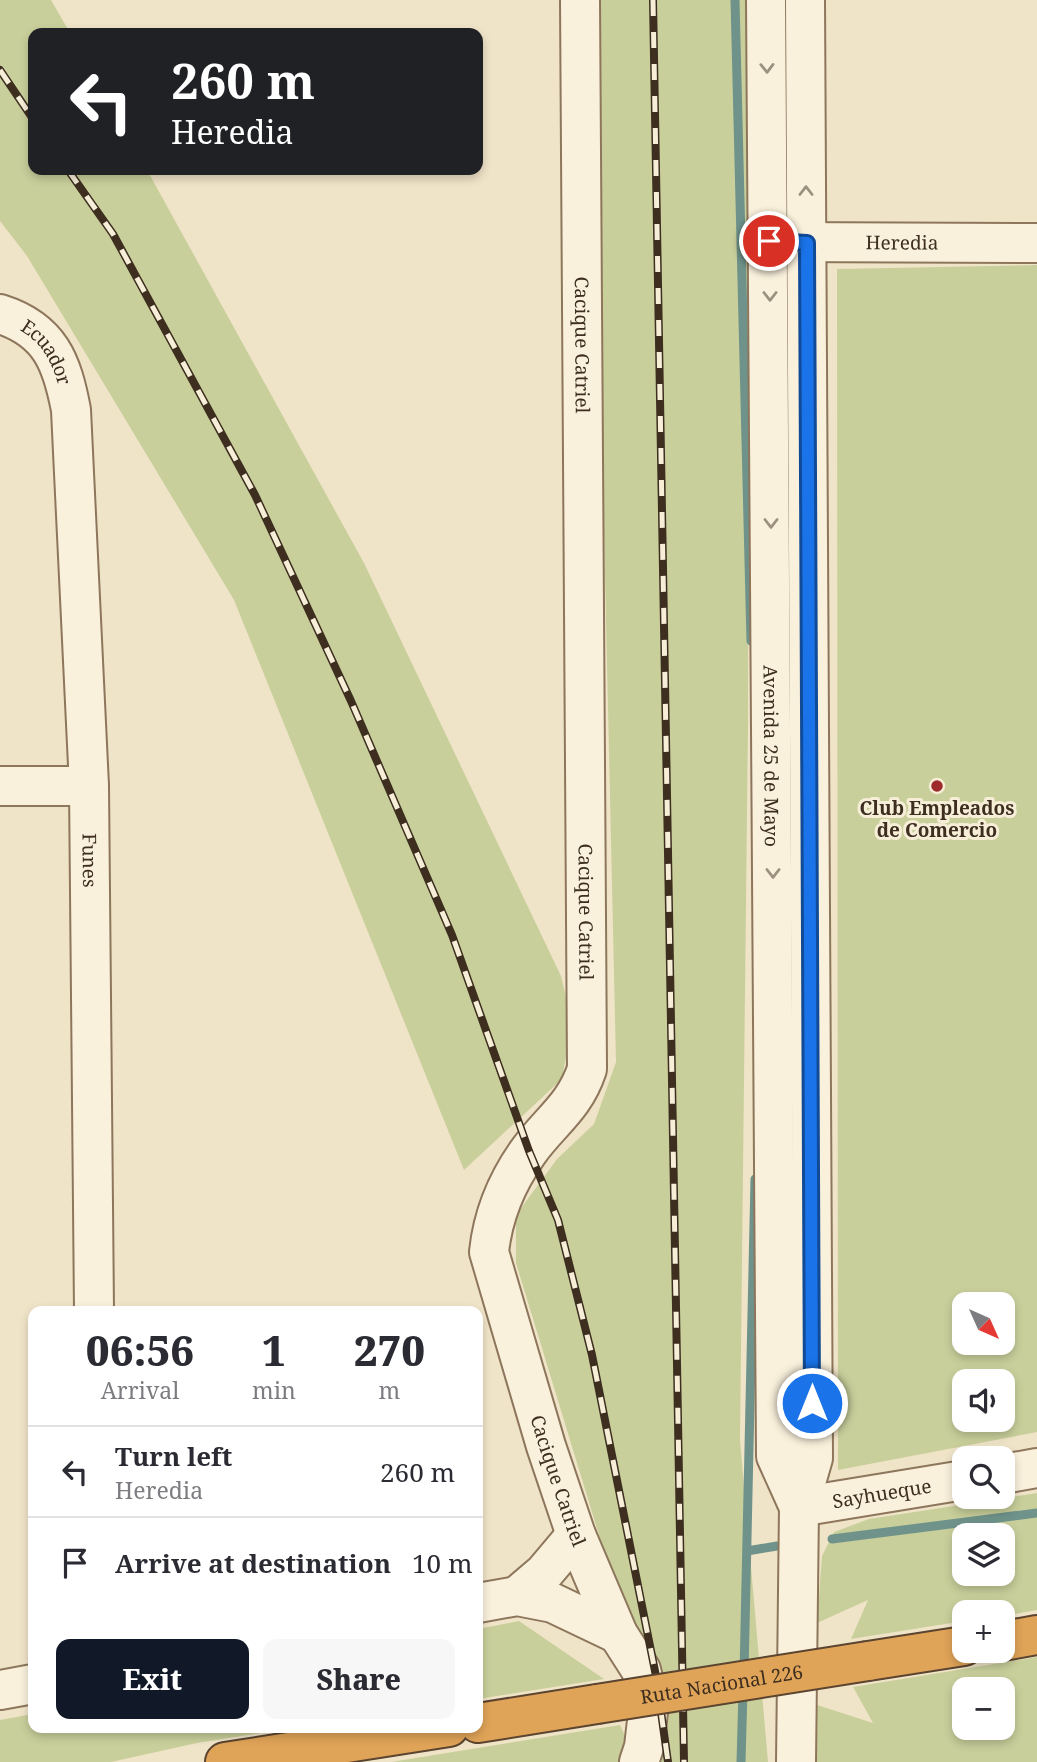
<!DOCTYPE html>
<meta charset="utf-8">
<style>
body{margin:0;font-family:"Noto Serif",serif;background:#f7f7f7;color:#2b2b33;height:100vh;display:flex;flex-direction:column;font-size:26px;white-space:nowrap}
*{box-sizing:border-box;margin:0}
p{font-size:23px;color:#7c7c81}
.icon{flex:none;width:38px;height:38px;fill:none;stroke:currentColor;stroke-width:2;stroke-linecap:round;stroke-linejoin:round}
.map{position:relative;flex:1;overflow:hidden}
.side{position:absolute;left:28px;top:1306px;width:455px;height:427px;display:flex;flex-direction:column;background:#fff;border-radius:14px;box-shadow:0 4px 10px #0003}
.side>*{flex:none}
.guide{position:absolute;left:28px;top:28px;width:455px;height:147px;border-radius:14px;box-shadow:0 4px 10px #0003;background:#202124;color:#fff;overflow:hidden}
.needle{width:46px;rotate:135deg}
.buttons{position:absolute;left:952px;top:1292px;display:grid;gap:14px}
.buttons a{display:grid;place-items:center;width:63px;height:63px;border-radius:14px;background:#fff;box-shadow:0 4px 10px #0003;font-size:35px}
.pin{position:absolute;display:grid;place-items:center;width:60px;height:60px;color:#fff;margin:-30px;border:4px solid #fff;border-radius:50%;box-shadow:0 2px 7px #0007}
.me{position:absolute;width:77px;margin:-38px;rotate:0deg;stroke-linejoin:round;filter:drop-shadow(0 0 5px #0008)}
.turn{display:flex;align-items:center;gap:24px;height:147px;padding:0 28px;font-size:32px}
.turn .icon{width:91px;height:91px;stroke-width:2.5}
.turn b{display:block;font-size:49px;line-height:60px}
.eta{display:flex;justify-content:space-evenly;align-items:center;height:119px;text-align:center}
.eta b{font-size:42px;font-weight:800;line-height:49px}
.cta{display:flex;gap:14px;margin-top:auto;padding:14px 28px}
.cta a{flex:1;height:80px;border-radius:14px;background:#111827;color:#fff;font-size:28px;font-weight:800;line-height:80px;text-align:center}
.cta a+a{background:#f7f7f7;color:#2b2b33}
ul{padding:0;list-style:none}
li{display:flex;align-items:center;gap:21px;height:91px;padding:0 28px;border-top:2px solid #e1e1e2}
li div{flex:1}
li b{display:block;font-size:26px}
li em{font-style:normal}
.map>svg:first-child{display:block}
.green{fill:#c9cf9b;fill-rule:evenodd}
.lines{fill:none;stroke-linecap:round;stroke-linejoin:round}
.stream{stroke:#6f938a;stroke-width:9}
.minor-casing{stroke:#8d765c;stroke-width:42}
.highway-casing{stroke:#5b4430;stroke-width:42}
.minor{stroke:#faf1dc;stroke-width:38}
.highway{stroke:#e0a458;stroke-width:38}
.rail-casing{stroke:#3d2e20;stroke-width:8}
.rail{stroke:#f7eed8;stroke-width:5;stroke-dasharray:16;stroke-linecap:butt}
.highway-bridge-casing{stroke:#5b4430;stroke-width:42;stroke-linecap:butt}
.highway-bridge{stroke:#e0a458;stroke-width:38}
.oneway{stroke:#9c907e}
.route-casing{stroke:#114b97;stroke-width:18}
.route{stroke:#1a73e8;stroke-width:12}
.poi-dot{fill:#9e2a2b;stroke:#f7eed8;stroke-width:2.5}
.labels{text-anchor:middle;stroke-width:6;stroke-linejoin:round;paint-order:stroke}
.street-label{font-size:19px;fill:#3d2e20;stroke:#f7eed8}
.poi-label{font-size:19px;font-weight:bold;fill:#3d2e20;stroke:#f7eed8}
</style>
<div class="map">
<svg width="1037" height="1762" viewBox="0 0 1037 1762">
<rect width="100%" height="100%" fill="#f0e4c8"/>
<path class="green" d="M0,0H51L70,33H33V170H147L364,563L561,976L572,1023L562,1079L464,1170L234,600L27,256L0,221Z
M592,0H749L748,724L740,1440L768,1762H658L620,1604L516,1263V1215L557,1159L594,1124L616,1062Z
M1037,265V1432L838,1470L837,269ZM964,1304H1003V1342H964ZM964,1381H1003V1419H964Z
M1037,1493V1610L1003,1616V1612H964V1621L851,1639L868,1600L817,1623L822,1556L834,1532L869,1519ZM964,1535H1003V1573H964Z
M519,1621L604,1679L478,1699V1629Z
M1037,1657V1762H810L811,1703L873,1723L853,1687ZM964,1689H1003V1727H964Z
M33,1714V1727H298L197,1743L111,1762H0V1720Z
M620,1725L629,1744L623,1762H391Z"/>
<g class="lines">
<path class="stream" d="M735,0L751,641
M832,1539L1037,1513
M747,1551L777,1546
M744,1673L755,1179
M741,1762L743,1690"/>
<g class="minor-casing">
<g id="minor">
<path id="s1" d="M580,0L587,1069C574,1108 550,1121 528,1152C506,1183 493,1214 489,1252L546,1446L576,1535L618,1634L641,1670L649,1703L644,1747L639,1762"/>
<path id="s2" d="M766,0L776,1456L799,1507"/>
<path id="s3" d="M780,242L1037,243"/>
<path id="s4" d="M0,314C50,330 62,362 71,410L89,786L94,1311"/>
<path d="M0,786H89"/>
<path d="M1003,1474L1037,1468"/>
<path id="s5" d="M799,1507L964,1480"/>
<path d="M517,1596L544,1573L576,1535"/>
<path d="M478,1603L517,1596L553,1603L618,1634"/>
<path d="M0,1690L33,1684"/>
<path d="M796,1762L799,1507L813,1458L805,0"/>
</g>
</g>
<g class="highway-casing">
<path id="highway" d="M1003,1641L1037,1635
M868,1661L964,1646
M478,1723L597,1704
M225,1762L449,1727"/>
</g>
<use href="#minor" class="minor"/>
<use href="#highway" class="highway"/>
<g class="rail-casing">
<path id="rail" d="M653,0L684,1762
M0,70L33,119
M68,170L113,234L255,495L351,701L452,935L529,1151L558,1220L592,1355L656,1676L668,1762"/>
</g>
<use href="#rail" class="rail"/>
<g class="highway-bridge-casing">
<g id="highway-bridge">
<path id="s6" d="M597,1704L868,1661"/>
</g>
</g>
<use href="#highway-bridge" class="highway-bridge"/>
</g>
<defs><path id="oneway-chevron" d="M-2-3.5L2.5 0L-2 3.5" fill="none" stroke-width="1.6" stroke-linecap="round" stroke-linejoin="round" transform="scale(1.75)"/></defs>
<g class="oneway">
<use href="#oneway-chevron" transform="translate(767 68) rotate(89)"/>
<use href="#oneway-chevron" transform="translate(806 191) rotate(-90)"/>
<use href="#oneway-chevron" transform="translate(770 296) rotate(90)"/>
<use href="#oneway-chevron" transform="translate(771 523) rotate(90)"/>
<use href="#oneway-chevron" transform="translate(773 873) rotate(90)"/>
</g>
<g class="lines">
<g class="route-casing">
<path id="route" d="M769,241L807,243L812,1403"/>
</g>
<use href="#route" class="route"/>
</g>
<circle class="poi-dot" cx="937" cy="786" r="7"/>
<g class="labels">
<g class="street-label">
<text dy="7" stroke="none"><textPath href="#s3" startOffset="122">Heredia</textPath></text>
<text dy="7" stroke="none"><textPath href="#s1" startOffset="345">Cacique Catriel</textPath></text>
<text dy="7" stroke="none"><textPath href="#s4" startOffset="63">Ecuador</textPath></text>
<text dy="7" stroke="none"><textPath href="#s2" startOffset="756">Avenida 25 de Mayo</textPath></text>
<text dy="7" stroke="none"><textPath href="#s4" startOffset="578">Funes</textPath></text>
<text dy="7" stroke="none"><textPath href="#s1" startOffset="912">Cacique Catriel</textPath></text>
<text dy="7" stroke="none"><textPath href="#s1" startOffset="1519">Cacique Catriel</textPath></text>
<text dy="7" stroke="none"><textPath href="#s5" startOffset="84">Sayhueque</textPath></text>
<text dy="7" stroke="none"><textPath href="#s6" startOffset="126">Ruta Nacional 226</textPath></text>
</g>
<g class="poi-label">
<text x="937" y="815">Club Empleados<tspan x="937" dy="22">de Comercio</tspan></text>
</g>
</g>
</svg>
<div class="buttons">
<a><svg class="needle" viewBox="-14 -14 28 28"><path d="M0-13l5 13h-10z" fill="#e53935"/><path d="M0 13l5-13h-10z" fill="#7c7c81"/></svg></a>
<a><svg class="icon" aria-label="sound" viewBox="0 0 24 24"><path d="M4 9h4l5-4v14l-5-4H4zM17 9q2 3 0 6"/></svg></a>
<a><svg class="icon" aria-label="search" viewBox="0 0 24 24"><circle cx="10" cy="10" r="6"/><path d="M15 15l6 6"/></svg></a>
<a><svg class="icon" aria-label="layers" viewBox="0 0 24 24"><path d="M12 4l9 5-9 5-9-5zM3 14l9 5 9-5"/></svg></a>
<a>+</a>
<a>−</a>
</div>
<div class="pin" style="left:769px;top:241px;background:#d93025"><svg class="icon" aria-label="arrive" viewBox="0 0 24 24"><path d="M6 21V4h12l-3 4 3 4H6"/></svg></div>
<svg class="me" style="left:812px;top:1403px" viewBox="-20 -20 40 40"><circle r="17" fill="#1a73e8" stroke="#fff" stroke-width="3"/><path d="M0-11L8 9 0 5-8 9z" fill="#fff"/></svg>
<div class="guide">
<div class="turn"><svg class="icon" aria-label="left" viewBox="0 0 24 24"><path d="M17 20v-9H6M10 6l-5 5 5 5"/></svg><div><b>260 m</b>Heredia</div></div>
</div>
<section class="side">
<div class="eta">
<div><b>06:56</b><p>Arrival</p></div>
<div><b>1</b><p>min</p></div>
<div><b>270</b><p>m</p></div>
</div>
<ul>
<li><svg class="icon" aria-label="left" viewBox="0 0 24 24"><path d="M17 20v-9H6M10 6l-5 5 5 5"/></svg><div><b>Turn left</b><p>Heredia</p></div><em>260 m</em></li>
<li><svg class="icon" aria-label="arrive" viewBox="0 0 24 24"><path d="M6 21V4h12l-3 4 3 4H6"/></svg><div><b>Arrive at destination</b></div><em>10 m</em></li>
</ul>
<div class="cta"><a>Exit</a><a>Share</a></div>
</section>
</div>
